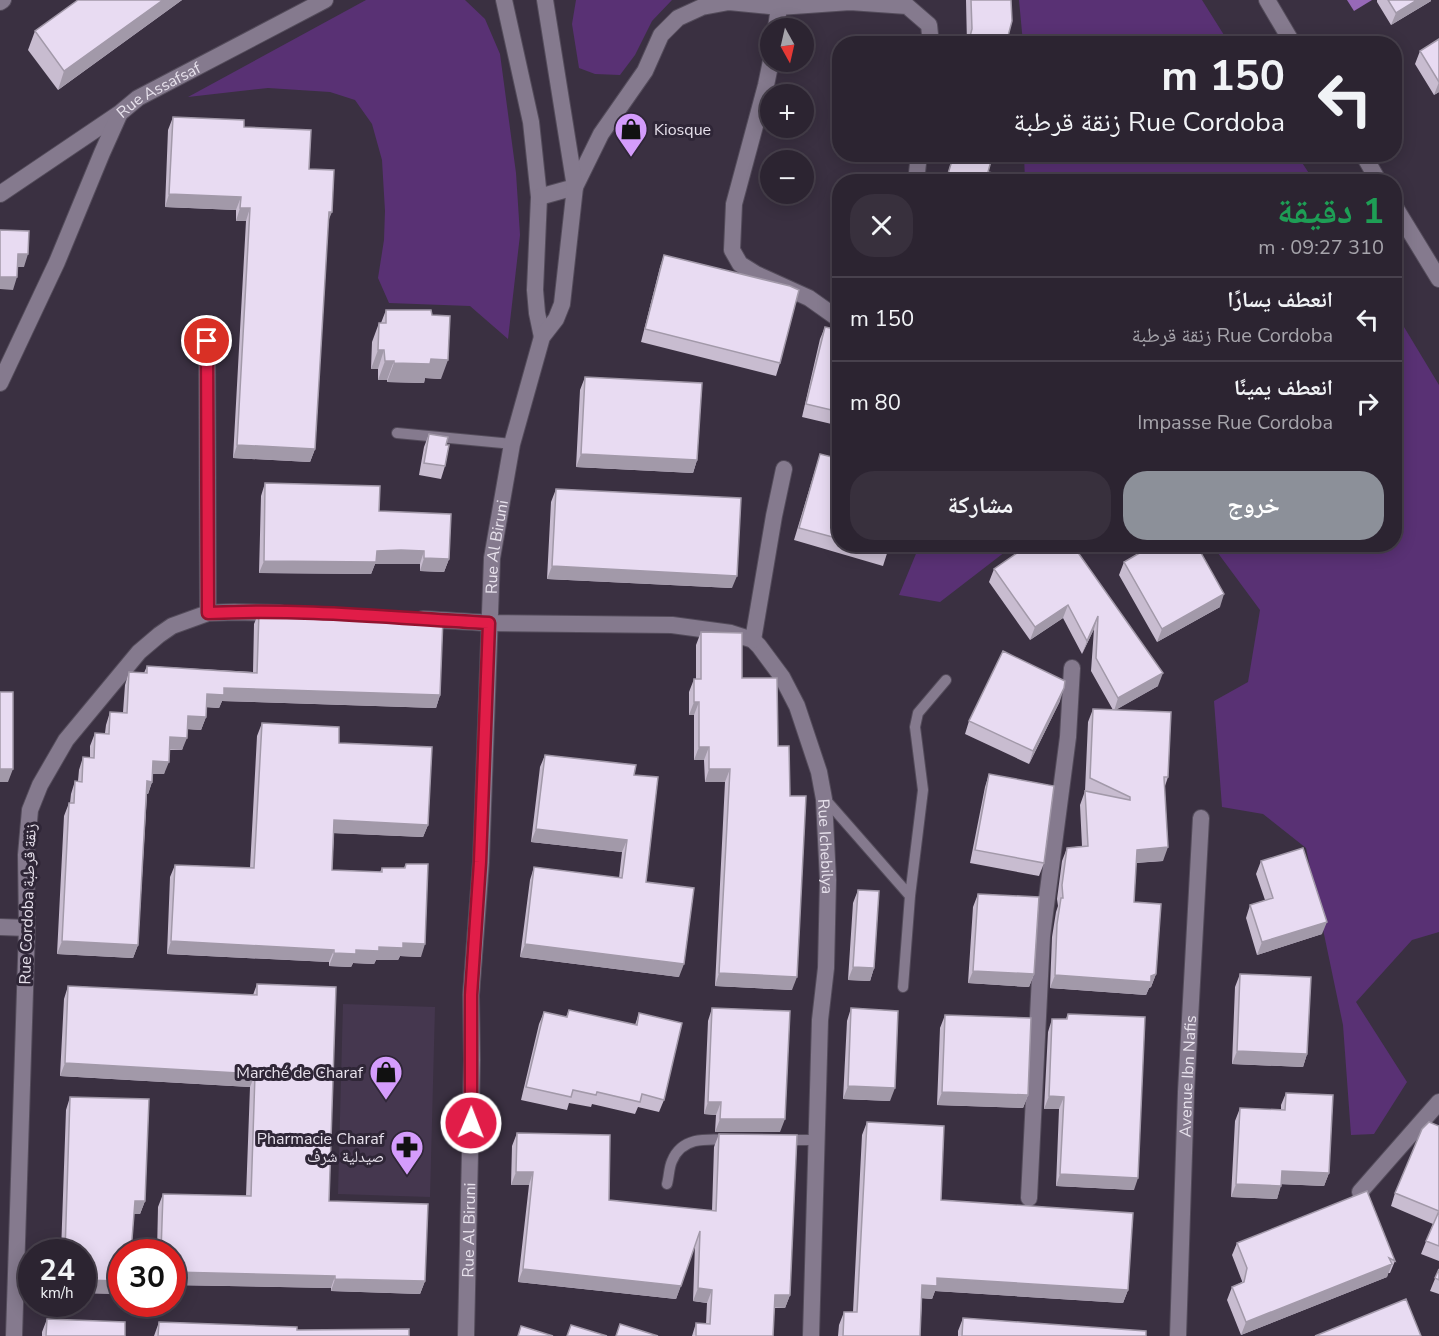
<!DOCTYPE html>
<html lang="ar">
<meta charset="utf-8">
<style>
body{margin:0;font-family:"Nunito Sans","Noto Naskh Arabic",sans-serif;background:#38303d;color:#f1f3f6;direction:rtl;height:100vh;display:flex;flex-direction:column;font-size:22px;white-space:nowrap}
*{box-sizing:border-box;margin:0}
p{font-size:20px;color:#a6a4ab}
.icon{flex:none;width:33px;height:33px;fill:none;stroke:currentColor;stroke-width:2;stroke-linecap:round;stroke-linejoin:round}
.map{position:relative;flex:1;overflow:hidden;direction:ltr}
.drawer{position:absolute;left:832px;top:174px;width:570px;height:378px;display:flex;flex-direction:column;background:#2c2431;border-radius:24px;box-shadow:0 3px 15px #0003,0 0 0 2px #48414d;direction:rtl}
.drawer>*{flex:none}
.top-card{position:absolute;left:832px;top:36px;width:570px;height:126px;border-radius:24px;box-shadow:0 3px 15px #0003,0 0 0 2px #48414d;direction:rtl;background:#2c2431;color:#f1f3f6;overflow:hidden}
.needle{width:39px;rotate:172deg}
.fabs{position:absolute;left:760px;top:18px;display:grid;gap:12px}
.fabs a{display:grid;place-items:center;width:54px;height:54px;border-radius:50%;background:#2c2431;box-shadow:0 3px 15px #0003,0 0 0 2px #48414d;font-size:30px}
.speed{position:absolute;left:18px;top:1239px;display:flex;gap:12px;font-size:30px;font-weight:700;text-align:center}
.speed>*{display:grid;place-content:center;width:78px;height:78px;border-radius:50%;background:#2c2431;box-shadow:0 3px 15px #0003,0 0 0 2px #48414d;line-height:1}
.speed small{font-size:15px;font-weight:400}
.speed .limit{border:9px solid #d22;background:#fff;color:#111}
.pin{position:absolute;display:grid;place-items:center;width:51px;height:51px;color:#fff;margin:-26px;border:3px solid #fff;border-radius:50%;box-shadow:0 2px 6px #0007}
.me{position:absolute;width:66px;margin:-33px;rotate:1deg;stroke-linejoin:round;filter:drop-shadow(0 0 4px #0008)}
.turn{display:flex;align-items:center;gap:21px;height:126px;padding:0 18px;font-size:27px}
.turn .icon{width:78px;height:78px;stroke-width:2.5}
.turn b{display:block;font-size:42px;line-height:51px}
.round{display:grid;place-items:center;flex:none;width:63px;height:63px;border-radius:24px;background:#38303d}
.summary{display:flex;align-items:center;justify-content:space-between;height:102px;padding:0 18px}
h1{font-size:36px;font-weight:700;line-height:45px;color:#1e9e55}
.cta{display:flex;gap:12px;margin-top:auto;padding:12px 18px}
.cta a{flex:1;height:69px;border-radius:24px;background:#8c9099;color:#fff;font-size:24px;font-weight:700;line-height:69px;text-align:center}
.cta a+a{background:#38303d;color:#f1f3f6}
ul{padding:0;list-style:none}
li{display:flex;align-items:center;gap:18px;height:84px;padding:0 18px;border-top:2px solid #48414d}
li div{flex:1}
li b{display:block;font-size:22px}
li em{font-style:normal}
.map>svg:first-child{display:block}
.built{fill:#45374f}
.green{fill:#593174}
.water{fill:#9769b8}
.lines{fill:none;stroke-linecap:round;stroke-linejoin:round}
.service-casing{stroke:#544c5b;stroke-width:12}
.minor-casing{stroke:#544c5b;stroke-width:18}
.secondary-casing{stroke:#544c5b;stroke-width:18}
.service{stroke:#857a8e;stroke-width:10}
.minor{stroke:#857a8e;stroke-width:16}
.secondary{stroke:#857a8e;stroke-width:16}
.wall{fill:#c8bcd0}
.shaded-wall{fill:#a299a9}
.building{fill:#e8dbf2;stroke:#a299a9;stroke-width:1.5}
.route-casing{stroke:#92132f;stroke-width:15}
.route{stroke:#e11d48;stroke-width:10}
.labels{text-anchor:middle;stroke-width:6;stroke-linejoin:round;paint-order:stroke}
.street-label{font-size:16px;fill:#e7e1ec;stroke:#2f2637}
.poi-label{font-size:16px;fill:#e7e1ec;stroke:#2f2637;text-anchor:end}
</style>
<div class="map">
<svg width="1439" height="1336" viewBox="0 0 1439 1336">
<rect width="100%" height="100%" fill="#3a3041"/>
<path class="built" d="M343,1004L435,1007L430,1197L338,1194Z"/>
<path class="green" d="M366,0H465L485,19L500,54L516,173L520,235L508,339L470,306L389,303L378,278L384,240L385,211L382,160L372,124L355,100L330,92L268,88L188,97Z
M576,0H672L652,21L635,55L620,75L595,74L579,68L572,24Z
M1019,0H1202L1229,43H1023Z
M1024,155H1297L1314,181H1025Z
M1395,312L1439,385V932L1412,940L1356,1002L1407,1082L1374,1134L1351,1135L1343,1025L1306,848L1263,814L1222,807L1214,701L1248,682L1260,610L1212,545L1395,544Z
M920,544H1014V545L940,602L899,595Z"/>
<path class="water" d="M1347,0H1372L1354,11Z"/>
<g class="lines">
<g class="service-casing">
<path id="service" d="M397,433L512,444
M825,799L910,896
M903,987L910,896L923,790L915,727L918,713L946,680
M785,1140H817
M667,1184C669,1177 669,1167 672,1161C682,1136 708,1139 730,1140"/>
</g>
<g class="minor-casing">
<g id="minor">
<path d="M504,0L531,122L539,197L535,290L537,313L542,337"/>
<path d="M776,28L779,7"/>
<path d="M771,61L766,85L734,204L732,250L740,264L756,274L809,298L840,320"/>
<path d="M916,182L919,154"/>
<path id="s1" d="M0,194L120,113L138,98L325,0"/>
<path d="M539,197L575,187L601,134L645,71L661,35L678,18L702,7L729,2L779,7L850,2L907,6L929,25L931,44"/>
<path d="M207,341L208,613"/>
<path d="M0,383L57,262L102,153L119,115"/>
<path id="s2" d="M423,619L489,623L672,625L731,633L753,640L759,646L782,677L797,706L819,772L824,799L828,880L826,968L820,1020L811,1336"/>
<path d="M753,640L774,516L784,469"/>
<path d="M0,927L27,928"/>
<path d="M1360,1192L1439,1102"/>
<path d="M1029,1198L1042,936L1068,737L1072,668"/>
<path d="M14,1336L27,928L26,855L30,810L40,785L66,740L139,652L159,635L172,626L208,613L234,612L280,613"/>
<path id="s3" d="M466,1336L472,1060L471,995L481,862L492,558L512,444L542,337L556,319L562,304L575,187L545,0"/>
<path id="s4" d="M1178,1336L1186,1092L1201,818"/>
</g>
</g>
<g class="secondary-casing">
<path id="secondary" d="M1267,0L1293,44
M0,2L3,0
M1363,154L1379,182
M1395,207L1439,279"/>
</g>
<use href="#service" class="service"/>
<use href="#minor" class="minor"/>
<use href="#secondary" class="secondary"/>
</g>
<path class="wall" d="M78,0H182L58,90L28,50L35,31Z
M966,0H1011L1008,36L1009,44H967Z
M1377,0H1431V1L1391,25L1377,2Z
M1439,39V92L1434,95L1415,64L1420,51Z
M173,117L244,127L309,169L328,222L315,449L310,462L233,458L246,221H236V210L165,207L168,130Z
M948,154H993L988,172L990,182H945L951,163L946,161Z
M664,255L780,363L776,376L641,342L660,267Z
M386,310L441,379L425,378L424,383L387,382V380H378V369H371L372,342L379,323H381Z
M825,327L840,330V426L802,417L820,339Z
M585,377L697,460L693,473L576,467L580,390Z
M429,434L446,445L445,466L441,479L419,475L424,447Z
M820,454L840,459V544H890L883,566L794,540L816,467Z
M265,483L379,511L449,559L444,572L420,571V564L396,563L375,564L371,574L259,573L261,496Z
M556,489L732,588L547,579L551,502Z
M1072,544L1158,686L1115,710L1168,777L1165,786L1163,861L1136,863L1134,902L1156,974L1151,987L1149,988L1146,995L1050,988L1052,937L1056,912L1058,906L1057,899L1062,861L1067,848L1082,846L1080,805L1085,791L1087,792L1085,791L1088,722L1093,709L1113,710L1091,671L1094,629L1082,654L1063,618L1030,640L989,582L994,569Z
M1124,562L1220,607L1157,642L1119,575Z
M259,612L440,695L436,708L222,701L219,708L206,707V717L201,730L188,729L182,750H169L164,774H153L152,782L148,794H147L138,945L133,958L57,954L64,816L69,803H70L71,794L75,781H78L79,770L83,757H90V746L95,733H105L106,725L110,712H123L125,685L129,672L144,673L147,666L253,672L254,624Z
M701,632L742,678L778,746L792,990L715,986L725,782H705L704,760H694V715H689V692L694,679H696V645Z
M1060,701L1029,764L965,734L969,721Z
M262,723L339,743L428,825L423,837L334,833L332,870L380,872L382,868H404L406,864L421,957L400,956L398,960H376L374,964L353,963L351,967L329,966V962L167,954L170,877L175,865L250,868L257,736Z
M545,755L634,775L646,882L679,977L520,957L530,880L534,867L619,878L622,852L531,842L540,767Z
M989,774L1044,863L1039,876L970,863L985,787Z
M1261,861L1322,934L1257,955L1246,918L1250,905L1265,900L1256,874Z
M858,890L874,968L870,981L848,980L853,903Z
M978,894L1034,974L1029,987L968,983L973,907Z
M1240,974L1307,1054L1303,1067L1232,1064L1235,987Z
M257,984L329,1201L425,1281L420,1294L331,1291V1288L172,1285V1252H157L158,1207L163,1194L246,1196L250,1087L60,1076L64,999L68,986L253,995Z
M712,1008L780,1132H715L716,1115L704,1114L708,1021Z
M851,1008L890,1101L843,1099L847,1021Z
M569,1010L635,1025L639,1013L664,1100L659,1112L638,1107L635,1114L592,1104L591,1107L569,1103L567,1110L521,1100L539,1024L544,1012L566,1017Z
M1068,1014L1134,1190L1056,1186L1059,1109H1044L1048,1032L1052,1019H1066Z
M945,1015L1028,1095L1023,1108L937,1105L940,1028Z
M1286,1093L1329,1173L1324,1186L1281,1184L1277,1199L1231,1197L1235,1121L1240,1108L1281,1110V1105Z
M70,1097L145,1201L140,1214H134L122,1252V1294L82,1293V1252H61L66,1110Z
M867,1122L941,1200L1128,1290L1123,1303L935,1291L932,1299L922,1298L920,1336H838L839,1325L844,1312H853L862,1135Z
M1439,1126V1261L1421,1254L1433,1224L1391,1206L1395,1193Z
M517,1133L609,1200L712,1211L714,1147L719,1134L790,1295L785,1308H774L773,1336H692L696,1323L706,1324L707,1303L693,1301L695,1244L676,1299L518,1282L529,1185H511L512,1146Z
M1367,1191L1395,1261L1390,1273H1388L1387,1277L1241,1335L1227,1300L1232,1287L1242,1282V1281L1232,1255L1237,1243Z
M1439,1269V1294L1430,1291Z
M963,1318L1146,1336H958V1331Z
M47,1319L125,1336H42V1332Z
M159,1322L297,1330L409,1336H154Z"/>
<path class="shaded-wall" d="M163,0H182L58,90L64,71Z
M1417,0H1431V1L1391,25L1396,13Z
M1439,82V92L1434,95Z
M169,194L241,197L236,210L165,207Z
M240,208H250L246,221H236Z
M329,212H332L327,224Z
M18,254H28L24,267H13Z
M0,277H17L13,290L0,289Z
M378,350H384L378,369H371Z
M431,359L448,360L441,379L425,378L424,383L387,382L394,363Z
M385,361H394L387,380H378Z
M237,445L315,449L310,462L233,458Z
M581,454L697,460L693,473L576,467Z
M401,550L424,551L420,564H375L371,574L259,573L264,561L377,551Z
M424,558L449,559L444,572L420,571Z
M552,566L737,576L732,588L547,579Z
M1224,594L1220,607L1157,642L1162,629Z
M1068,605L1063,618L1030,640L1035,627Z
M1098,616L1094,629L1082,654L1087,641Z
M1163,673L1158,686L1114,711L1118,698Z
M224,688L440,695L436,708L222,701L219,708L203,707L207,694Z
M1064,688L1060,701L1029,764L1033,751Z
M694,702H699L694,715H689Z
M188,716L206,717L201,730L184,729Z
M170,737L187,738L182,750L165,749Z
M699,747H709L704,760H694Z
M153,761L169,762L164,774H149Z
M0,769H13L8,782H0Z
M709,769H730L725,782H705Z
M147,781L152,782L148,794H143Z
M334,820L428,825L423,837L330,833Z
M536,829L627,840L622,852L531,842Z
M1168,847L1163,861L1132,863L1137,850Z
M1327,922L1322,934L1257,955L1262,942Z
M62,941L138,945L133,958L57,954Z
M171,941L334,950L329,962L167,954Z
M403,943L425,944L421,957L400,956L398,960H376L374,964L353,963L351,967L329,966L334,953Z
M525,944L684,964L679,977L520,957Z
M853,967L874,968L870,981L848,980Z
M973,971L1034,974L1029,987L968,983Z
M719,973L797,977L792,990L715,986Z
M1156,974L1151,987L1149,988L1146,995L1050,988L1055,975L1151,976Z
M1237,1051L1307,1054L1303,1067L1232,1064Z
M65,1063L255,1074L250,1087L60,1076Z
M848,1086L895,1088L890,1101L843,1099Z
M942,1092L1028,1095L1023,1108L937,1105Z
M1049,1096L1064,1097L1059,1109H1044Z
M708,1102H721L716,1115L704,1114Z
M720,1119H785L780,1132H715Z
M1282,1171L1329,1173L1324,1186L1277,1184Z
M516,1172H533L529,1185H511Z
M1060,1174L1138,1178L1134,1190L1056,1186Z
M1236,1184L1281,1186L1277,1199L1231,1197Z
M135,1201H145L140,1214H131Z
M1392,1264L1387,1277L1241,1335L1246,1322Z
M523,1269L681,1286L676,1299L518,1282Z
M172,1272L335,1276L331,1288L172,1285Z
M937,1278L1128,1290L1123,1303L935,1291L932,1299L918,1298L922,1285Z
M335,1279L425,1281L420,1294L331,1291Z
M82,1280L122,1281V1294L82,1293Z
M698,1288L712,1290L707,1303L693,1301Z
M775,1295H790L785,1308L770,1307Z"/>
<path class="building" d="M78,0H163L64,71L35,31Z
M971,0H1011L1012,21L1008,36L1011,37L1009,44H968L972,29Z
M1388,0H1417L1396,13Z
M1439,39V82L1420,51Z
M173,117L244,120V127L311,130L309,169L334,170L332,212H329L315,449L237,445L250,208H240L241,197L169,194Z
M954,154H993L988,172L993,173L990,182H950L951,178L947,177Z
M0,230L29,231L28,254H18L17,277H0Z
M664,255L790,286L799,290L780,363L645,329Z
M386,310H431L432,315L450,316L448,360L431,359L430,364L394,363V361H385L384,350H378L379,323H386Z
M825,327L840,330V412L806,404Z
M585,377L702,383L697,460L581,454Z
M429,434L448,437L446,445H449L445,466L424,463Z
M820,454L840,459V539L799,528Z
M265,483L380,486L379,511L451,514L449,559L424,558V551L401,550L377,551L376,562L264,561Z
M556,489L741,498L737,576L552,566Z
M858,544H890L888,553Z
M1030,544H1072L1163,673L1118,698L1096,658L1098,616L1087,641L1068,605L1035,627L994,569Z
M1155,544H1196L1224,594L1162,629L1124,562Z
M259,612L443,618L440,695L224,688V695L207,694L206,717L188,716L187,738L170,737L169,762L153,761L152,782L147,781L138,945L62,941L69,803H74L75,781L82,782L83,757L94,758L95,733L109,734L110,712L127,713L129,672L147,673V666L257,673Z
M701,632L742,633V678H777L778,746H789L790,796H806L797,977L719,973L730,769H709V747H699V702H694V679H701Z
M1003,651L1065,681L1064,688L1033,751L969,721Z
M0,692H13V769H0Z
M1093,709L1171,712L1168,777H1164L1168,847L1137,850L1134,902L1161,904L1156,974L1151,976V982L1055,975L1057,924L1061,898H1063L1062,885L1067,848L1088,846L1085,791L1130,800V797L1090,778Z
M262,723L339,727V743L432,747L428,825L334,820L332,870L382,872V868H405L406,864H428L425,944L403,943V948L379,947V951L356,950V954L334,953V950L171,941L175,865L254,868Z
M545,755L636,765L634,775L658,777L646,882L694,888L684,964L525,944L534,867L622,878L627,840L536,829Z
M989,774L1054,786L1044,863L975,850Z
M1303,848L1327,922L1262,942L1250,905L1273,898L1261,861Z
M858,890L879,891L874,968L853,967Z
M978,894L1039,897L1034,974L973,971Z
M1240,974L1311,977L1307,1054L1237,1051Z
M257,984L336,987L329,1201L428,1204L425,1281L335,1279V1276L172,1272V1252H161L163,1194L251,1196L255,1074L65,1063L68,986L257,995Z
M712,1008L790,1011L785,1119H720L721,1102H708Z
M851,1008L898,1011L895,1088L848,1086Z
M569,1010L637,1025L639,1013L682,1023L664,1100L642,1094L640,1102L597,1092L596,1095L573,1090L571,1097L526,1087L544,1012L567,1017Z
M1068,1014L1145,1017L1138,1178L1060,1174L1064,1097L1049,1096L1052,1019H1067Z
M945,1015L1031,1018L1028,1095L942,1092Z
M1286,1093L1333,1095L1329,1173L1282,1171L1281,1186L1236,1184L1240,1108L1285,1110Z
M70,1097L149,1099L145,1201H135L131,1252H122V1281L82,1280V1252H65Z
M867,1122L944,1126L941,1200L1133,1213L1128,1290L937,1278V1286L922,1285L920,1336H843L844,1312H857Z
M1429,1122L1439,1126V1246L1426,1241L1439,1211L1395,1193L1422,1129Z
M517,1133L610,1135L609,1200L716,1211L719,1134L797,1135L790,1295H775L773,1336H696V1323L710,1324L712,1290L698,1288L700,1231L681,1286L523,1269L533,1172H516Z
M1367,1191L1395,1261L1389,1258L1392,1264L1246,1322L1232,1287L1244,1282L1247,1268L1237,1243Z
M1439,1269V1280L1435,1278Z
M1406,1299L1421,1336H1315Z
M963,1318L1146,1331V1336H962Z
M47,1319L125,1322V1336H46Z
M159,1322L297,1327V1330L409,1329V1336H158Z
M620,1324L658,1336H616Z
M571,1325L607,1336H567Z
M521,1326L553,1336H518Z"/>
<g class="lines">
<g class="route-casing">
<path id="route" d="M207,341L208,613C301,608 396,618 489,623L480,862L471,995V1123"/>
</g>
<use href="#route" class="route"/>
</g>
<defs>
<g id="shop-pin" transform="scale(1.725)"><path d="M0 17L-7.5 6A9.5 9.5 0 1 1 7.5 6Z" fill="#d49cfc" stroke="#2f2637"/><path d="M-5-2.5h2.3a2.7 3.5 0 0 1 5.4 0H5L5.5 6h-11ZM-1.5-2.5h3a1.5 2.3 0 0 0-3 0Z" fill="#111"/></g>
<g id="pharmacy-pin" transform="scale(1.725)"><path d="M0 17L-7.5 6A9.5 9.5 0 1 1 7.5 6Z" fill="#d49cfc" stroke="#2f2637"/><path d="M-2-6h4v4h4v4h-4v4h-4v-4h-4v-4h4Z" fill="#111"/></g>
</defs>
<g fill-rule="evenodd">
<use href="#shop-pin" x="631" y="129"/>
<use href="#shop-pin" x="386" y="1072"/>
<use href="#pharmacy-pin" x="407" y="1147"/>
</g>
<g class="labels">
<g class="street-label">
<text dy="6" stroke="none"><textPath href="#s1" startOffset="190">Rue Assafsaf</textPath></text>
<text dy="6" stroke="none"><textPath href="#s3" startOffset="790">Rue Al Biruni</textPath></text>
<text dy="6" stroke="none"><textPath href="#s2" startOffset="556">Rue Ichebilya</textPath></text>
<text transform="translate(27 904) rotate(-88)" y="6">Rue Cordoba زنقة قرطبة</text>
<text dy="6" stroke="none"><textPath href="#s4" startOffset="260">Avenue Ibn Nafis</textPath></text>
<text dy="6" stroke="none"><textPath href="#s3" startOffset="106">Rue Al Biruni</textPath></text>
</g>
<g class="poi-label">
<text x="654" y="135" text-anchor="start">Kiosque</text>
<text x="363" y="1078">Marché de Charaf</text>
<text x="384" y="1144">Pharmacie Charaf<tspan x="384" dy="18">صيدلية شرف</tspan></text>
</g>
</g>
</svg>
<div class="fabs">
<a><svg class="needle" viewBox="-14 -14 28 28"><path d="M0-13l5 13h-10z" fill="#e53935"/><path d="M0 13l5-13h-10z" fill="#a6a4ab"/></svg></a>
<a>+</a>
<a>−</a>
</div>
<div class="speed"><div>24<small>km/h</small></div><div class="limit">30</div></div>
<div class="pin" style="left:207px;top:341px;background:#d93025"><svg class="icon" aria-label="arrive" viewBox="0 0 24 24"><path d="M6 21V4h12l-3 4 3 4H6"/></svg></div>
<svg class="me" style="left:471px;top:1123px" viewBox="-20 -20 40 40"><circle r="17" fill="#e11d48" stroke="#fff" stroke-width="3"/><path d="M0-11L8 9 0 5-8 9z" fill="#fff"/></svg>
<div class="top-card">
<div class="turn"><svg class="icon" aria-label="left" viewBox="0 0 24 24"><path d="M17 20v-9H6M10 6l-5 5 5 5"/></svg><div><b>150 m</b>Rue Cordoba زنقة قرطبة</div></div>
</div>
<section class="drawer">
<div class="summary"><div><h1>1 دقيقة</h1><p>310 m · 09:27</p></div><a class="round"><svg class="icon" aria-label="close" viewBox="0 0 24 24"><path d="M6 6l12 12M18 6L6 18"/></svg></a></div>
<ul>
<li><svg class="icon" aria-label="left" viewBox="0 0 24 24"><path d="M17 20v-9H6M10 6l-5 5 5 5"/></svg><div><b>انعطف يسارًا</b><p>Rue Cordoba زنقة قرطبة</p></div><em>150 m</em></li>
<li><svg class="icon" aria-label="right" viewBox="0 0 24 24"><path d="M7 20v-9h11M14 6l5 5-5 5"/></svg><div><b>انعطف يمينًا</b><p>Impasse Rue Cordoba</p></div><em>80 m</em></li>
</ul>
<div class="cta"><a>خروج</a><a>مشاركة</a></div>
</section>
</div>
